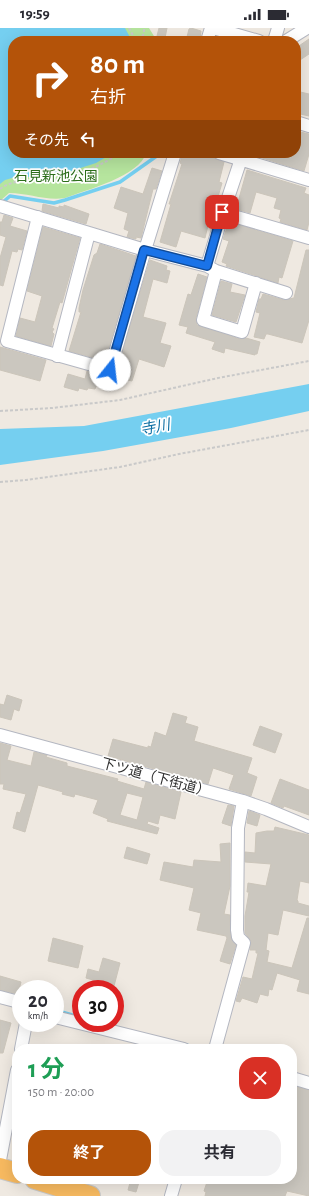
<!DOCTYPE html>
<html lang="ja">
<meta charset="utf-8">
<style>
body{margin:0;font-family:"Alegreya Sans","Noto Sans JP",sans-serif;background:#f2f2f3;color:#2b2b33;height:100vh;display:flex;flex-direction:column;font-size:15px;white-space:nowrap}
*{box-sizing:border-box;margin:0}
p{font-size:13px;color:#7c7c81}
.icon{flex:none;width:22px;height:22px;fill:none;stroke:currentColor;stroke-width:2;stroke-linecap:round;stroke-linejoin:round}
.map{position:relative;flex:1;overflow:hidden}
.sheet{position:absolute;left:12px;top:1016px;width:285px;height:140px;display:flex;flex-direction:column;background:#fff;border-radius:16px;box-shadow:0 4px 16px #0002}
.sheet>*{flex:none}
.banner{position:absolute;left:8px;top:8px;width:293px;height:122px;border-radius:16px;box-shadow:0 4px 16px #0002;background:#b45309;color:#fff;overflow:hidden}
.speed{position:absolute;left:12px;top:952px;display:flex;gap:8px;font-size:20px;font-weight:700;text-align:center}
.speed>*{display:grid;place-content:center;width:52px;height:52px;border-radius:50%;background:#fff;box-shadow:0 4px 16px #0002;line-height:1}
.speed small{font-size:10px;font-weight:400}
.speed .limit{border:6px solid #d22;background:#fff;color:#111}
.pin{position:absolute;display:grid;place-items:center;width:34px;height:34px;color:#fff;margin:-17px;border-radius:8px;box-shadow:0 2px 6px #0006}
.me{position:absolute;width:44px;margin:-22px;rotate:16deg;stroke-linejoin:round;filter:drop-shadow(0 0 3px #0008)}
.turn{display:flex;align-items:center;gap:14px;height:84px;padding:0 16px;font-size:18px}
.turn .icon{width:52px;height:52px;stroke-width:2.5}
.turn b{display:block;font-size:28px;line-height:34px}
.then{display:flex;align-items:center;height:38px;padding:0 16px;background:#0003;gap:8px;font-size:15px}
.round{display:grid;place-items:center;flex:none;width:42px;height:42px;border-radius:16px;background:#f2f2f3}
.summary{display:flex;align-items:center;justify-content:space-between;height:68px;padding:0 16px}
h1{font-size:24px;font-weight:700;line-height:30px;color:#1e9e55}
.button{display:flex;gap:8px;margin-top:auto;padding:8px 16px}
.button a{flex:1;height:46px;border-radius:16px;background:#b45309;color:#fff;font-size:16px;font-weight:700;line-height:46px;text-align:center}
.button a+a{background:#f2f2f3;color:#2b2b33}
.status{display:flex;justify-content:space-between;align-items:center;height:28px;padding:0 20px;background:#fff;direction:ltr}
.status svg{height:11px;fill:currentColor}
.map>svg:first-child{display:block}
.green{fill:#b6e59e}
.water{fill:#75cff0}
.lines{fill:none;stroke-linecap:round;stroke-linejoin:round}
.stream{stroke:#75cff0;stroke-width:3.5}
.building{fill:#cbc7bf;stroke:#cbc5ba;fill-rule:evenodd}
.minor-casing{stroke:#b4b7c1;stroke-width:14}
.trunk-casing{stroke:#c9c9c9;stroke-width:22}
.path{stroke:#c9c9c9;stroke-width:2;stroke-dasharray:3 2;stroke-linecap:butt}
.minor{stroke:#fff;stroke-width:12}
.trunk{stroke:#f8ba60;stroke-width:20}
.route-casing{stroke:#114b97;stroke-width:10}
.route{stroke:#1a73e8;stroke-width:7}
.labels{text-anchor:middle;stroke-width:3.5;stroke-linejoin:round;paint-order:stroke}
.park-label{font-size:14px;fill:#2c6e1b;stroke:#fff}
.street-label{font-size:14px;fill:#2e2e2e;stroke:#fff}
.water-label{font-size:15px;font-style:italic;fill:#0d6fa3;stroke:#fff}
</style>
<div class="status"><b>19:59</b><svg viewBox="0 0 49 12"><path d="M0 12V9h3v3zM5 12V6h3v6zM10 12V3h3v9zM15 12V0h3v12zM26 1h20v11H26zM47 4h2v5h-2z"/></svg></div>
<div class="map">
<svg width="309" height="1168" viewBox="0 0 309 1168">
<rect width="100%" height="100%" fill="#efe9e1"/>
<path class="green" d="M0,0H149L157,13H13V125H146C140,148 86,162 65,170C46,173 28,165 9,165L0,173Z"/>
<path class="water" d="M0,0H125L132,13H13V125H113L96,135L59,147L12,150L5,152L0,156Z
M309,356V383L231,400L103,423L0,437V401L84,398Z"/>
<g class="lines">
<path class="stream" d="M2,175L10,168L54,175L65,172L120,154L161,125
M55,982L79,989
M186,1017L200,1021"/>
</g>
<path class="building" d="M159,0H167L165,10L157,8Z
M191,0L201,3L200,13H186L189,1Z
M309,11V26L300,32L296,27V20Z
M296,63L309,66V88L296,85Z
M296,103L309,106V126L304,143L256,128V125H296Z
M183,125H212L214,130L224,134L219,154L222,155L217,172L213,171L207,193H209L205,210L181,203L176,219L160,214L171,176H169L182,136L180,135Z
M152,140L162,143L156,161H153L141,210L136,209V211L127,209L129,203L124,201L128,185L114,180L121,159L143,166Z
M247,142L306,160L304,165L309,167V194L307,202L280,194L281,191L279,190L281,182L274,180L277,170L256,164L250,185L233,180L236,173L238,174Z
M43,176L59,180V178L64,179V177L89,186L86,196L42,183Z
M4,187L13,190L10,198L27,203L22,222L18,221L17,224L12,223L3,258L0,257V230L6,209L0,207V194H2Z
M229,194L293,213L282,250L279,249L278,255L226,238L227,236L222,234L229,213L223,211Z
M43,199L80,210L62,275L60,274L52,300L54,301L52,304L54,306L51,318L16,308L20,290L35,294L42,268L27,263Z
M100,216L136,228L105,333L69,323L81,284H79V280L83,262L94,227L97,225Z
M306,222H309V292L302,315L268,306H266L264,311L254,309L260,285L256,284L259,271H261L263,266L284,272L294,270Z
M150,232L167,238L166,242L170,243L167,255L153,251L143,289L166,295L160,315L171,318L164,339L139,331L132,353L123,351L122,355L100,348L95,361L88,360L87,362L79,360L78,363L64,359L68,346L85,351L87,343L108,349L115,347Z
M198,246L207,249L196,290L197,297L240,311L246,310L260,314L257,326H255V327L225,320L224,325L212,321L215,314L186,305L188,299L179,297L188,266L191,267Z
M221,253L232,256L230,264L245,267L236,294L212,287Z
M0,319L46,332L40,353L0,342Z
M7,667L22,672L19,683L14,681L11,692L0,689V676L4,677Z
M173,685L187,689L185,695L198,699L194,713L252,730L247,745L257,749L251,768L229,761L234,747L213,740L208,756L108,728L113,711L148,720V718L151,719L155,704L166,708Z
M260,698L282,706L275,725L253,717Z
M0,715L11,718L7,732L31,738L34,724L47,727L46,729L67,735V738L118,751L117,753L144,761L146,754L181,764L175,791L160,787L158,796L148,793L147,796L159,800L157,806L107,793L108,791L93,785L98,772L75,766L74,769L62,766L63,764L38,757L25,804L13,800L17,784L20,785L26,766L3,761L4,756H0ZM127,765L143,769L137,792L120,787Z
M280,751L309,762V787L284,778L283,780L271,775Z
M228,777L234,778L231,798L222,795Z
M249,783L260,787L257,798L247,795Z
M275,799L309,807V855L300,853L297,872L298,873V875L309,878V888L283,882L278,907L268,905L266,922L269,923L267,934L292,940L307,890H309V966L297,963L300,952L277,945L272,962L269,961L268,968L260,966L257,975L242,970L240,974L236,973L243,949L252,951L258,925H256V922H250L251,913L245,905V888L249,864H247L248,855L266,858L271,836L245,834V824L255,825L256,805L267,803H274Z
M230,815V858L224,886L230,887L231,910L236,917L230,936L220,933L227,910L226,908L197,902L201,885L189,882L194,860L160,852L164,834L193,839L194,832L221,834L220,816Z
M127,819L150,826L147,836L124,830Z
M53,910L83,918L78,940L48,933Z
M103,930L120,935L114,958L86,950L88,941L99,944Z
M0,948L21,954L18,966L0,962Z
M0,992L11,995L3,1025H0Z
M292,1058L309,1062V1168L287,1163L285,1168H205L206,1164L204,1163L207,1154H209L210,1151H292V1096L296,1082L292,1081Z
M131,1151H140L136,1164L128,1162Z"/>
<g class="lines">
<g class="minor-casing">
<path id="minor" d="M213,0L259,13
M207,13L211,0
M274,13L278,0
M286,13L307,0
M296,94L309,98
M219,125L309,152
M0,178L145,222L207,238L216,243L286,265
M223,185L309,210
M38,189L7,313L110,342L145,222L175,125
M207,238L223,185L243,125
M216,243L203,292L242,304L256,255
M57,328L89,205
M0,707L243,773L266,781L309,799
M0,969L15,973L21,977
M55,989L184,1021
M21,1021L26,995
M215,1021L244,915L238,909L237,902L238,800L243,773
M292,1050L309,1055
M0,1132L17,1042
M171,1168L176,1151"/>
</g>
<g class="trunk-casing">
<path id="trunk" d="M0,1140L17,1145
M35,1151L90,1168"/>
</g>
<path class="path" d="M129,0L136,13
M140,13L144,5V0
M0,161C17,148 40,155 61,151C82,147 102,136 121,125
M0,383L52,380L120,372L218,350L309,333
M0,454L26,452L120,439L179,426L309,402"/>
<use href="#minor" class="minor"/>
<use href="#trunk" class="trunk"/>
</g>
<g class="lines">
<g class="route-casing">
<path id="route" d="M110,342L144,222L207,238L222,184"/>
</g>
<use href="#route" class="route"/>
</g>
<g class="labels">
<g class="park-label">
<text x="56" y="153">石見新池公園</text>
</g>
<g class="street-label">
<text transform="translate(156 749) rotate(15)" y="5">下ツ道（下街道）</text>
</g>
<g class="water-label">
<text transform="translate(155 399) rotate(-11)" y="5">寺川</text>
</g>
</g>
</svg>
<div class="speed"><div>20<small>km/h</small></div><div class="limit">30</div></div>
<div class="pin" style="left:222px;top:184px;background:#d93025"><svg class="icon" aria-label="arrive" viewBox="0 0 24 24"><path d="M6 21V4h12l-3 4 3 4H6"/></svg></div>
<svg class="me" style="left:110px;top:342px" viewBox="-20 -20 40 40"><circle r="19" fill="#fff"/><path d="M0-13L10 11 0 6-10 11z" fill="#1a73e8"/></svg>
<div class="banner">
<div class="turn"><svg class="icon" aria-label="right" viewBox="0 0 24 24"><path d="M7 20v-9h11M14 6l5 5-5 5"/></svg><div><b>80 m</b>右折</div></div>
<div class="then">その先<svg class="icon" aria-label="left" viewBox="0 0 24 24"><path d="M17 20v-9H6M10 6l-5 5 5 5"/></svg></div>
</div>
<section class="sheet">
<div class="summary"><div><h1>1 分</h1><p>150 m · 20:00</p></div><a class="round" style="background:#d93025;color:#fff"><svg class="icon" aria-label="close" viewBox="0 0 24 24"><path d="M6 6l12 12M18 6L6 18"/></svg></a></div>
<div class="button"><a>終了</a><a>共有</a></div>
</section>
</div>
